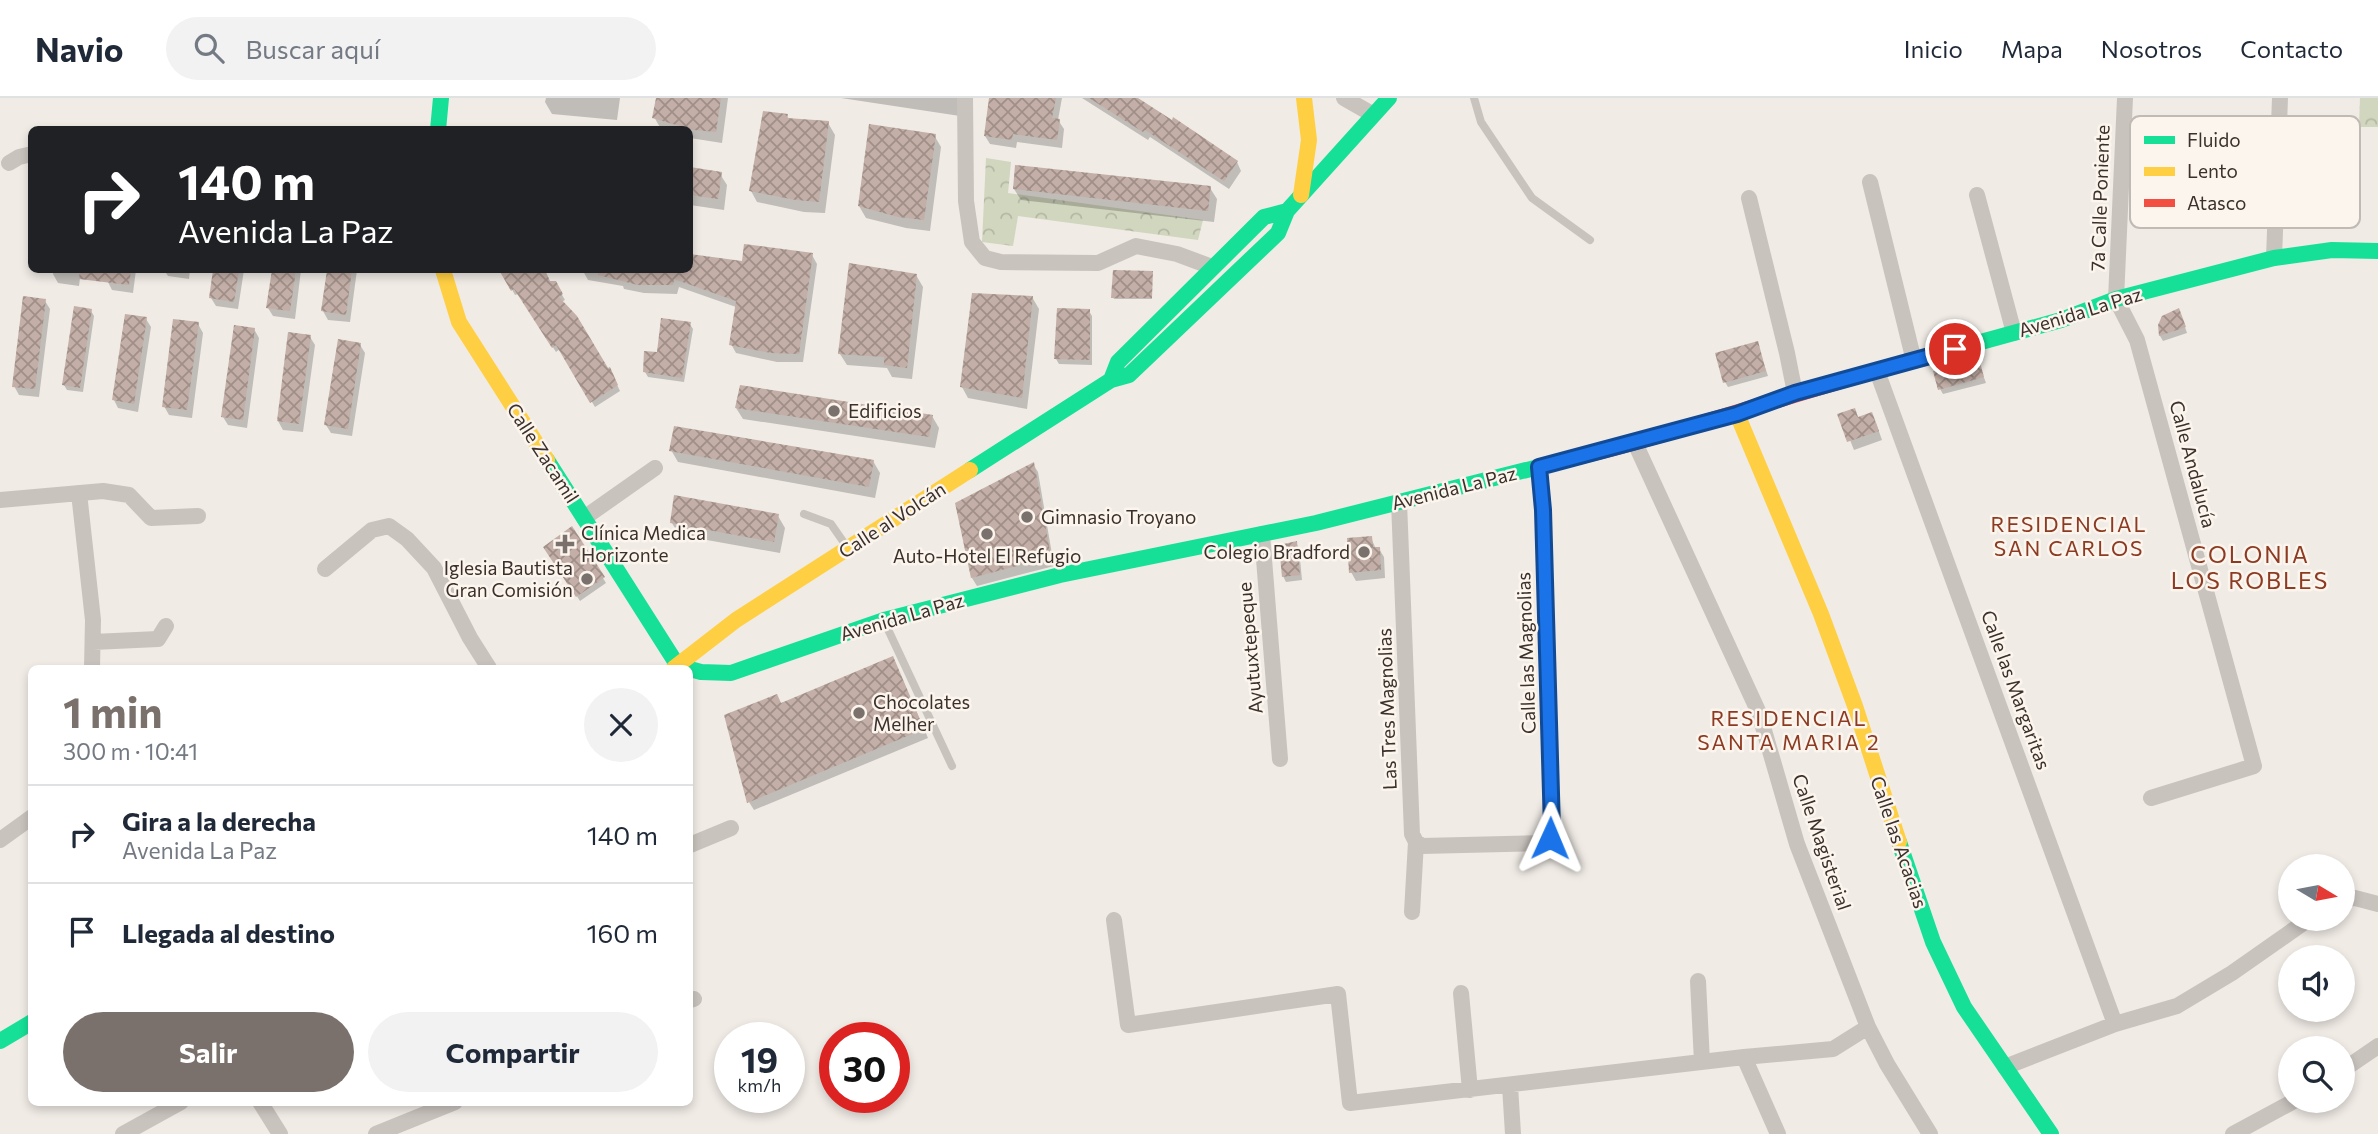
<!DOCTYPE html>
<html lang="es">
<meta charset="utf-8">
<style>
body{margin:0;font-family:Commissioner,sans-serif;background:#f2f2f3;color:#1f2937;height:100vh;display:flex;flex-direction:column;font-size:26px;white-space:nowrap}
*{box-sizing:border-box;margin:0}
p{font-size:23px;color:#747a83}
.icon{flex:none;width:38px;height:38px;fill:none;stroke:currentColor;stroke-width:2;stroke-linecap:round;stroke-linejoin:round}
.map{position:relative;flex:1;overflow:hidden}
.side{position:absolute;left:28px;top:567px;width:665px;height:441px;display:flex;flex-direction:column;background:#fff;border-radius:10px;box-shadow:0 4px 10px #0003}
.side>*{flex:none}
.top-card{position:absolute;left:28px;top:28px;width:665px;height:147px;border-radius:10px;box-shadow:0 4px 10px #0003;background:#202124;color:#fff;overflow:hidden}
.needle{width:46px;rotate:100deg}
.controls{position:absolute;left:2278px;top:756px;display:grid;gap:14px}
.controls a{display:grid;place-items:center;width:77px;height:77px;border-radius:50%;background:#fff;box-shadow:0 4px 10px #0003;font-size:35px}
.speed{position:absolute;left:714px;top:924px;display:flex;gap:14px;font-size:35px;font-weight:700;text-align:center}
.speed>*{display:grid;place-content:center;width:91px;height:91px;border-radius:50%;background:#fff;box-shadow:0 4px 10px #0003;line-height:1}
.speed small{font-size:18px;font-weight:400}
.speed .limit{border:10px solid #d22;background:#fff;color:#111}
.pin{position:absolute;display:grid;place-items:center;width:60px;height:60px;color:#fff;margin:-30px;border:4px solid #fff;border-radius:50%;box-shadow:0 2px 7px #0007}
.me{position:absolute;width:77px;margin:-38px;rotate:1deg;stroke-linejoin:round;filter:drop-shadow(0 0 5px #0008)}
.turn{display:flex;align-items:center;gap:24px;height:147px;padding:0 35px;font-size:32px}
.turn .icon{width:91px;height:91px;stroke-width:2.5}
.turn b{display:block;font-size:49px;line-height:60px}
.round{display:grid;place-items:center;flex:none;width:74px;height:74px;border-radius:37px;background:#f2f2f3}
.summary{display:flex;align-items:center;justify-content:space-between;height:119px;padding:0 35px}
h1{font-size:42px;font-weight:700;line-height:52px;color:#7a716c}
.button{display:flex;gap:14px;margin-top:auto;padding:14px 35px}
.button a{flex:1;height:80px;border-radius:42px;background:#7a716c;color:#fff;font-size:28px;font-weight:700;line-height:80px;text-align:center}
.button a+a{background:#f2f2f3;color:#1f2937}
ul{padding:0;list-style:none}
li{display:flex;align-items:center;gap:21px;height:98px;padding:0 35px;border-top:2px solid #e0e1e3}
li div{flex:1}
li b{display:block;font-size:26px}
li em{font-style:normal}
header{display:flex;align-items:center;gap:42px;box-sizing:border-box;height:98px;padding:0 35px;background:#fff;border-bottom:2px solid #e0e1e3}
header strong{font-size:33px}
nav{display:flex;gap:38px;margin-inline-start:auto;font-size:24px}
.search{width:490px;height:63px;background:#f2f2f3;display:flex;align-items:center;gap:18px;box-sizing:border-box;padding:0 24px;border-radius:38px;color:#747a83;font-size:26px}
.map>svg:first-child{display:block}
.park{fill:url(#park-crowns)}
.shadow{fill:#0003}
.building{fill:url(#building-cross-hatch)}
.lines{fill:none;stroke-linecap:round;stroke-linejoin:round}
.lane{stroke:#c9c3be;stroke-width:8}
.street{stroke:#c9c3be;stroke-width:16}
.fast{stroke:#16e098;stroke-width:16}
.slow{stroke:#ffcf43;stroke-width:16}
.jam{stroke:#f24e42;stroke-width:16}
.route-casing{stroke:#114b97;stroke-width:18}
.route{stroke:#1a73e8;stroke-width:12}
.poi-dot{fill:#7a716c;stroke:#fbf5ee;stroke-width:2.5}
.labels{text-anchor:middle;stroke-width:5;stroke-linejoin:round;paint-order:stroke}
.street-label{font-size:19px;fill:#3b302b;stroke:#fbf5ee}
.poi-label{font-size:19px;fill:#3b302b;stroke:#fbf5ee;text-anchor:start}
.neighbourhood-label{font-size:21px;letter-spacing:2px;fill:#8c3b22;stroke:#fbf5ee}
.quarter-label{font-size:23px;letter-spacing:2px;fill:#8c3b22;stroke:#fbf5ee}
.key{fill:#fbf5ee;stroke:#c1bab4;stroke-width:2}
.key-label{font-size:19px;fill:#3b302b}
</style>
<header>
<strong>Navio</strong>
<div class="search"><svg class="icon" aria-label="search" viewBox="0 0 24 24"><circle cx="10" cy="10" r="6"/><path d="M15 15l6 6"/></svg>Buscar aquí</div>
<nav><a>Inicio</a><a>Mapa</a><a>Nosotros</a><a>Contacto</a></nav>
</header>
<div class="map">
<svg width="2378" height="1036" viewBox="0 0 2378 1036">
<defs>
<pattern id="park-crowns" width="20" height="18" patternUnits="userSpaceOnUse" patternTransform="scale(1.75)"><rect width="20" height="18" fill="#d1d6bf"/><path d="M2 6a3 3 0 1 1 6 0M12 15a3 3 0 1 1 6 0" fill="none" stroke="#b4b8a4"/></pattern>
<pattern id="building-cross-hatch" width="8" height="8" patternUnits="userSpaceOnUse" patternTransform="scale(1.75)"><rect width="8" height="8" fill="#c3afa7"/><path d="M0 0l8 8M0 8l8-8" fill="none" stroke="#a08f88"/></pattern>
</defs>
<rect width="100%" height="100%" fill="#f0ebe5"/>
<path class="park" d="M2360,0H2378V29H2359Z
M986,60L1011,64L1008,95L1203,122L1198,142L1018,118L1013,148L982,144Z"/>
<path class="shadow" d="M546,0H620L617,22L552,16L545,4Z
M657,0H728L722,45L690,40V32L661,31L654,19Z
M841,0H963L960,18Z
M990,0H1062L1058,22L1064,31L1062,50L1017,44L1016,50L990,46L985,38Z
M1082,0H1135L1237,64L1241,73L1229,91L1150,39L1148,42Z
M787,18L790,22L828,25L835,37L825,115L804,114L757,104L751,93Z
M934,37L941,49L930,133L906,130L866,120L859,108Z
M690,71L720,76L727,87L724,112L690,107Z
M1210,90L1217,101L1214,124L1021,102L1014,91Z
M812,157L817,166L803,264H777L736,255L731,246L736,209L679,189L677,196L644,195L624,191L623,188L588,182L583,173V172H690V158L743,165Z
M54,172H81L79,188L58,185L53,176Z
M109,172H136L133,195L112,192L108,184Z
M164,172H190L189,181L168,178Z
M215,172H244L238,211L216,208L211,200Z
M273,172H301L295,221L273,218L268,210Z
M328,172H357L350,224L328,222L323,213Z
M501,172H544L550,185L554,183L565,202L561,204L612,276L620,293L595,309L560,251L556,254L518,196L515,197Z
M1152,174V201H1114L1113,199Z
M916,177L923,189L912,281L892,279L887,270L847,267L840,256Z
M1032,199L1039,211L1027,311L968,300L962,289Z
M45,203L50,211L39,299L19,297L14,288Z
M91,213L94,218L83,294L67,292L64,287Z
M1089,213L1092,218V267L1059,266L1056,261Z
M2181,217L2187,235L2163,243L2160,238V227Z
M146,221L151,229L138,314L118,310L114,302Z
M689,225L693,231L684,284L648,279L645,274L659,256Z
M198,226L203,235L192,320L169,317L164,308Z
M254,231L259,240L247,330L228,327L223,319Z
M310,239L315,247L303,334L283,332L278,323Z
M1757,245L1768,278L1728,289L1725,284Z
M360,247L365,255L352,338L331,335L326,327Z
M1978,263L1986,285L1943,296L1940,291Z
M736,310L932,318L939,330L935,350L743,321Z
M1854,312L1859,321L1876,325L1882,342L1854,352L1840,317Z
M671,352L873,363L880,375L875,400L678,364Z
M1033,366L1038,374L1054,468L977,488L972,480Z
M778,418L785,430L780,455L679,437L672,425Z
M572,430L606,485L580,503L545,449Z
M1371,440L1376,451H1379L1384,459L1385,480L1356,483L1351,474Z
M1296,445L1299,450L1302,482L1286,484L1283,478Z
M897,569L928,640L754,712L749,704L781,607Z"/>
<path class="building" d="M656,0H721L716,34L694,32L652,20Z
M989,0H1056L1052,20L1060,21L1057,42L1013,36L1012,42L984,38Z
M1089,0H1138L1172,22L1173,19L1238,63L1224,83L1145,32L1143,34Z
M763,13L788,16L787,20L829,23L819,104L796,102L749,93Z
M869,26L936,36L924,122L898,119L858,108Z
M1015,67L1211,88L1208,113L1013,91Z
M690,69L722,74L718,101L690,97Z
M744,146L813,155L799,256L771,255L729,247L736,203L674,181L673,187H638L598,177V172H690V156L742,163Z
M849,165L917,176L907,270L884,267V259L838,256Z
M80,172H131L129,187L79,181Z
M213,172H239L234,204L209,200Z
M272,172H296L290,213L266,210Z
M327,172H352L346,217L321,213Z
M499,172H545L550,183H556L563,196L559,199L577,218L608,270L610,269L618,287L590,305L556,247L552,250L514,191L511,193Z
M1113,172L1153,173L1152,200H1111Z
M972,195L1033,198L1022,300L960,289Z
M23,198L46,201L35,291L12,289Z
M74,208L92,211L80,290L62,287Z
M1057,210L1090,211V262L1054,261Z
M2179,210L2186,229L2159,238L2158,227L2162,218Z
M125,216L147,219L134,306L112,302Z
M661,220L691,224L682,280L643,274L644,253L657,254Z
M173,221L199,224L187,312L162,309Z
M234,227L255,230L243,322L221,319Z
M288,234L311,237L299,326L277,323Z
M338,241L361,245L348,331L324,327Z
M1758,243L1766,273L1723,285L1715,255Z
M1979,261L1984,279L1938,292L1933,273Z
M740,287L933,317L929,339L735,310Z
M1855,310L1858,319L1872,314L1879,333L1847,344L1837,316Z
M674,328L874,362L869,389L669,353Z
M1034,364L1051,459L971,480L955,405Z
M674,397L779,416L774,444L670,425Z
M572,428L605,479L576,499L543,449Z
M1372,438L1373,449H1380L1381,472L1349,475L1347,440Z
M1297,443L1300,477L1282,479L1279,447Z
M893,558L924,631L747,705L724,617L777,596L781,605Z"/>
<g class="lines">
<path class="lane" d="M1474,0L1481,24L1532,100L1590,142
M804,416L831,426L847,449
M885,525L952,668"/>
<path class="street" d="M965,0L966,103L972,144L985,160L1001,164L1098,165L1136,148L1177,156L1212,169
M1344,0L1372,16
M2125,0L2116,201L2137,242L2254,668L2151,700
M9,65L19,59L32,56
M1870,84L1914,263
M1977,97L2014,235
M1749,100L1787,255L1795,295
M2274,160L2280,0
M1877,273L2115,926
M1635,345L1759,615L1797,746L1868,929L1887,966L1930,1036
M79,395L93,522L92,570
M0,402L103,393L129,397L151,420L198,418
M1399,404L1412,736L1416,744L1412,814
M584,420L655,370
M1262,436L1280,661
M325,471L372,432L389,428L407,441L434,470L470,540L489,570
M93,544L158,541L166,528
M0,742L32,719
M1416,744L1422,748L1544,745L1550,740L1552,731L1543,412L1539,369
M690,747L731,730
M2343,801L2355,800L2378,806
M1114,822L1128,927L1338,896L1350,1005L1744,959L1833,951L1868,929
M1698,883L1702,964
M1461,895L1470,992
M690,902L694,901
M1744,959L1778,1036
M2005,969L2115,926L2177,908L2232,875L2309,821
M2343,972L2378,948
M1510,988L1513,1036
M260,1004L280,1036
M123,1036L181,1004
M376,1036L455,1004
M2233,1036L2294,1003"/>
<path class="fast" d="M438,32L441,0
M1890,269L2061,222L2116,201L2274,160L2332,152L2378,153
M1111,282L1118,264L1264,119L1287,113
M547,362L678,568
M970,372L1111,282L1129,277L1278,135L1287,113L1389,0
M690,571L701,574L731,575L884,522L1060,477L1316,425L1594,355
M1899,744L1933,844L1964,909L2051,1036
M0,943L32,924"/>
<path class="slow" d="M1301,97L1309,42L1304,0
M443,172L459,224L547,362
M1737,316L1821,516L1855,608L1899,744
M674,570L736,522L970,372"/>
<path class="jam" d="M1594,355C1694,330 1791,296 1890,269"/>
</g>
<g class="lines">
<g class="route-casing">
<path id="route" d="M1550,740L1552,731L1543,412L1539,369L1737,316L1795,295L1955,251"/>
</g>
<use href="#route" class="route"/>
</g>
<g class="poi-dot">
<circle cx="834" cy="313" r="7"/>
<circle cx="1027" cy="419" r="7"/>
<circle cx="987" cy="436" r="7"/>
<path d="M561.5 435.5h7v7h7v7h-7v7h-7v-7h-7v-7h7z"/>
<circle cx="1364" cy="454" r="7"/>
<circle cx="587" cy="481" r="7"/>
<circle cx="859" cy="615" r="7"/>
</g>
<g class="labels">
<g class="street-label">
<text transform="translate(2100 100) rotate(-88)" y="7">7a Calle Poniente</text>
<text transform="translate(2080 214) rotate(-17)" y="7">Avenida La Paz</text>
<text transform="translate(543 355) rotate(57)" y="7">Calle Zacamil</text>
<text transform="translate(2193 366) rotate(75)" y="7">Calle Andalucía</text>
<text transform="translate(1454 390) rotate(-14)" y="7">Avenida La Paz</text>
<text transform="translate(892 422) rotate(-33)" y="7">Calle al Volcán</text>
<text transform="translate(902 519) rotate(-16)" y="7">Avenida La Paz</text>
<text transform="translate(1250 550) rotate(-95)" y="7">Ayutuxtepeque</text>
<text transform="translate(1526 555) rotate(-92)" y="7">Calle las Magnolias</text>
<text transform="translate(2016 592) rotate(70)" y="7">Calle las Margaritas</text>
<text transform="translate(1387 611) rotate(-92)" y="7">Las Tres Magnolias</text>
<text transform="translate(1822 744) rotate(71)" y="7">Calle Magisterial</text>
<text transform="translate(1899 744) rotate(71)" y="7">Calle las Acacias</text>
</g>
<g class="poi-label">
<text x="848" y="320">Edificios</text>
<text x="1041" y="426">Gimnasio Troyano</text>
<text x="581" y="442">Clínica Medica<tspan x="581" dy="22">Horizonte</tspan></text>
<text x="1350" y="461" text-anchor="end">Colegio Bradford</text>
<text x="987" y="465" text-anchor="middle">Auto-Hotel El Refugio</text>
<text x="573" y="477" text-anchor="end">Iglesia Bautista<tspan x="573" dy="22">Gran Comisión</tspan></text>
<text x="873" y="611">Chocolates<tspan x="873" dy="22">Melher</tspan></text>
</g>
<g class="neighbourhood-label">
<text x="2069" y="434">RESIDENCIAL<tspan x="2069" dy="24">SAN CARLOS</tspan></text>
<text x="1789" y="628">RESIDENCIAL<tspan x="1789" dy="24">SANTA MARIA 2</tspan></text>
</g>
<g class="quarter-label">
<text x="2250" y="465">COLONIA<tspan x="2250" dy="26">LOS ROBLES</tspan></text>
</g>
</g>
<rect x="2130" y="18" width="230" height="112" rx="10" class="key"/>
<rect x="2144" y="38" width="31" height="8" fill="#16e098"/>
<rect x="2144" y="69" width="31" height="9" fill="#ffcf43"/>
<rect x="2144" y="101" width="31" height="8" fill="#f24e42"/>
<g class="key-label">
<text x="2187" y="49">Fluido</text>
<text x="2187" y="80">Lento</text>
<text x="2187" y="112">Atasco</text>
</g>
</svg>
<div class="controls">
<a><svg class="needle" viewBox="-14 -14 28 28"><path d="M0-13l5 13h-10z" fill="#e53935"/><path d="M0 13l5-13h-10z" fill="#747a83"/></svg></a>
<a><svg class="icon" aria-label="sound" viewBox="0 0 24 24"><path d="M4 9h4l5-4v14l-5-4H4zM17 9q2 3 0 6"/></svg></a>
<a><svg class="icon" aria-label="search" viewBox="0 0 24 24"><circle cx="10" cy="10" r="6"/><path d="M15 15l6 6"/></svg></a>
</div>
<div class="speed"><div>19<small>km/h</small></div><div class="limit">30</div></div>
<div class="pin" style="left:1955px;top:251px;background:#d93025"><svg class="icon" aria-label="arrive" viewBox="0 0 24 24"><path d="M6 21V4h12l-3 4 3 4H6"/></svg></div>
<svg class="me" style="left:1550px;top:740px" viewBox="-20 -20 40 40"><path d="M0-17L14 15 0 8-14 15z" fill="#1a73e8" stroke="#fff" stroke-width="4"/></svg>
<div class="top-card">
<div class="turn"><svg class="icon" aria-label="right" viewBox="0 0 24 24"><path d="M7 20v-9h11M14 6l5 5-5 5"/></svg><div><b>140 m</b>Avenida La Paz</div></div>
</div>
<section class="side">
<div class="summary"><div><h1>1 min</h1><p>300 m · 10:41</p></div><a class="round"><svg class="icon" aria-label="close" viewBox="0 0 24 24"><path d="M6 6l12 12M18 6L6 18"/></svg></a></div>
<ul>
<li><svg class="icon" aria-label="right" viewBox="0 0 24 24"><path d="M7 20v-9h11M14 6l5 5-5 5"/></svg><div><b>Gira a la derecha</b><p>Avenida La Paz</p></div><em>140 m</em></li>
<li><svg class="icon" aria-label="arrive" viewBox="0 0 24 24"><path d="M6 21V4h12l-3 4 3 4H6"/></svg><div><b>Llegada al destino</b></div><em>160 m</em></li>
</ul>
<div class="button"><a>Salir</a><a>Compartir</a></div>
</section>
</div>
